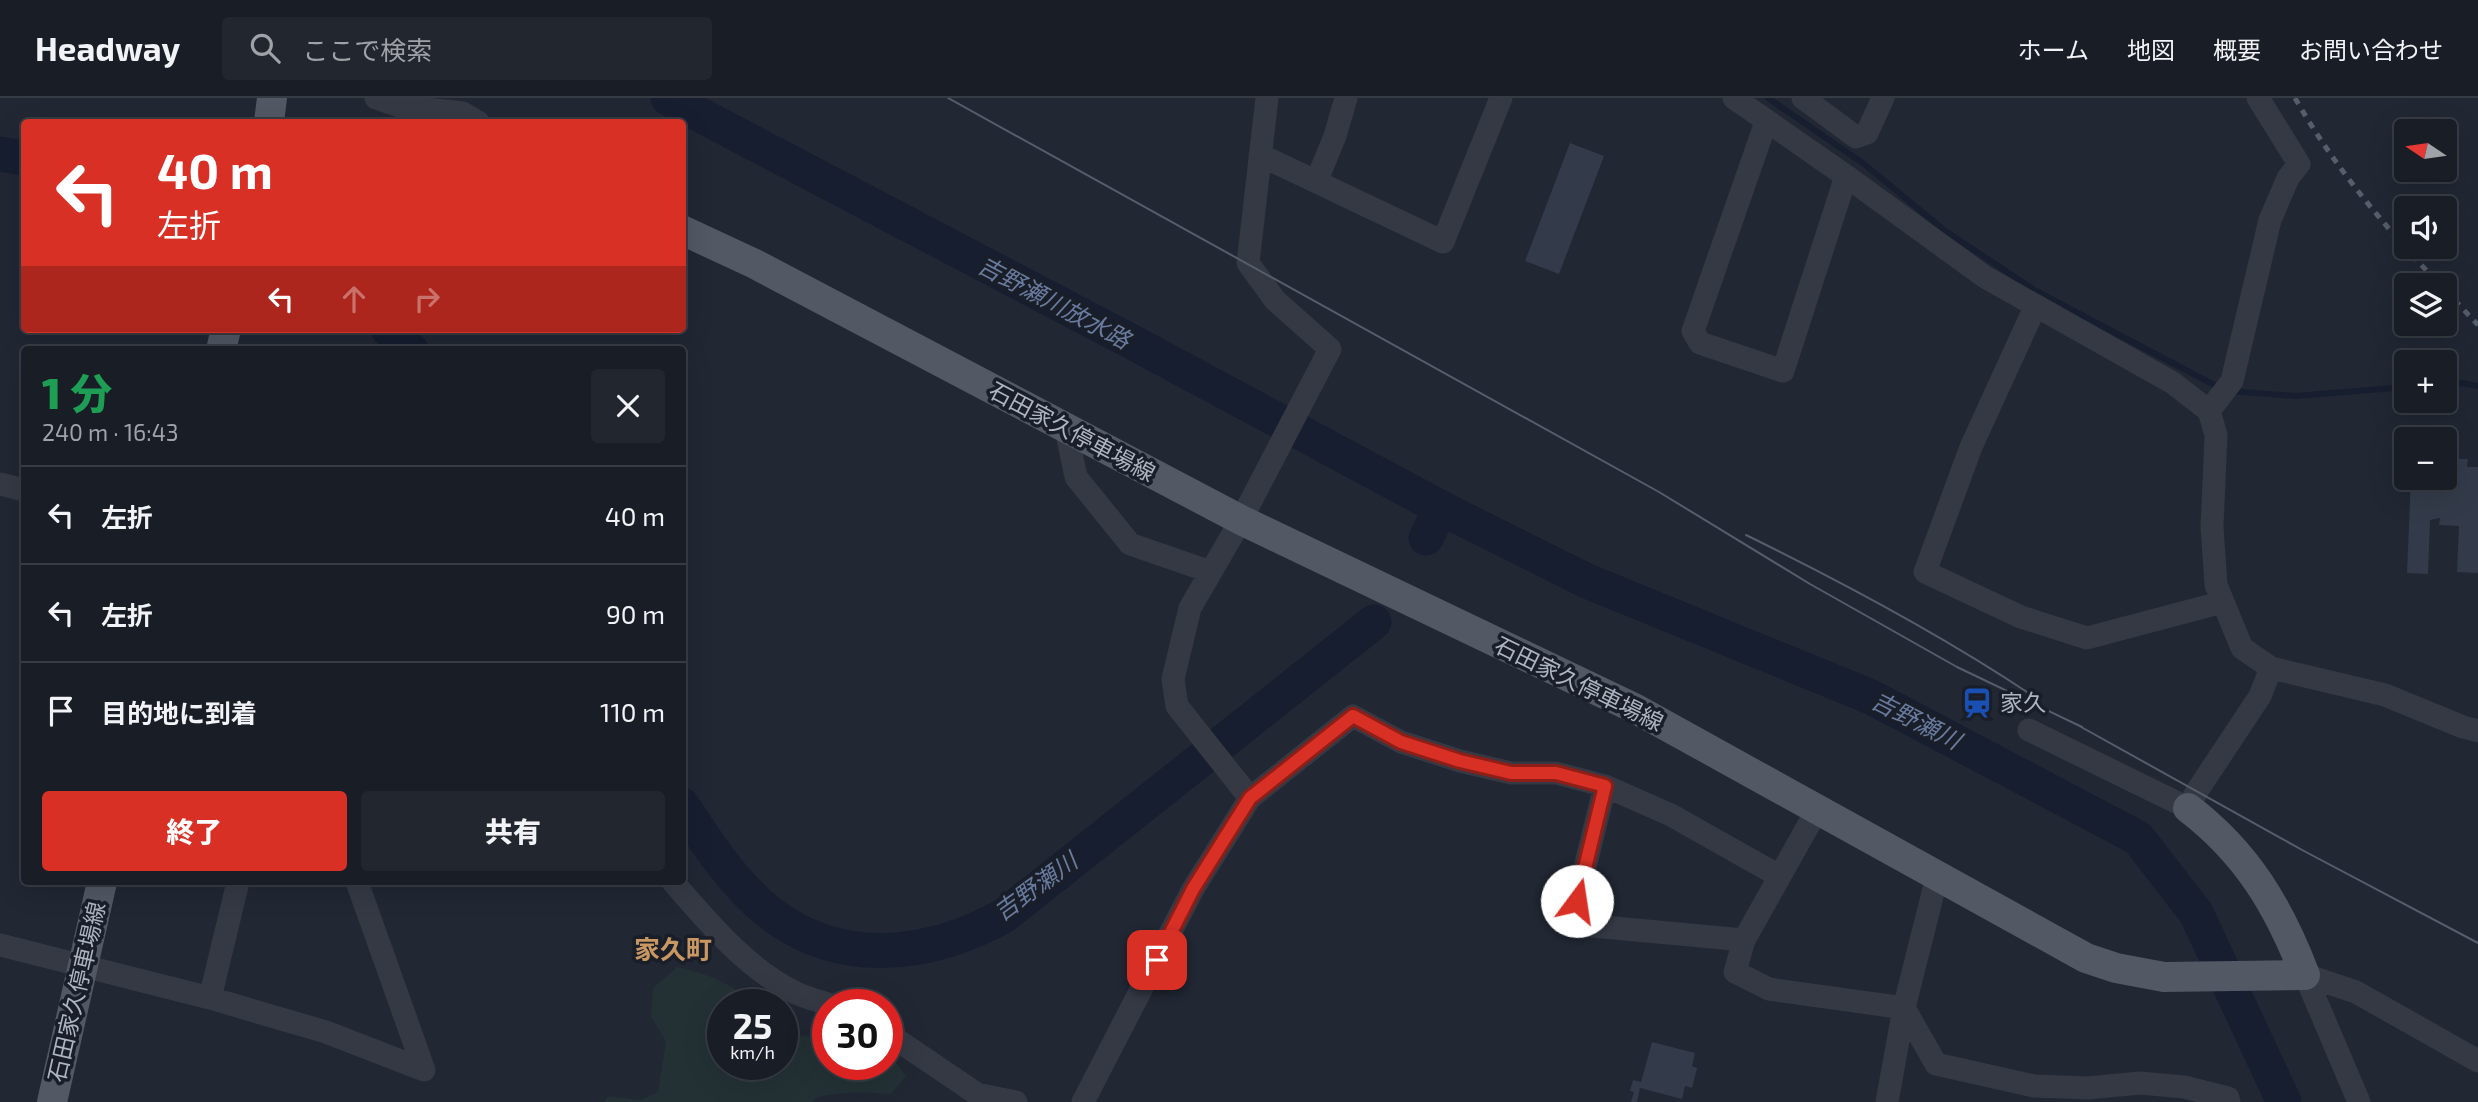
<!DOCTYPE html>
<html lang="ja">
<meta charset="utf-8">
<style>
body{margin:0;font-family:"Exo 2","Noto Sans JP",sans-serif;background:#22262e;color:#f1f3f6;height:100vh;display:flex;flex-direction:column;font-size:26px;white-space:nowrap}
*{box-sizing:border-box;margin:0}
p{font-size:23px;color:#9fa2a7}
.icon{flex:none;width:38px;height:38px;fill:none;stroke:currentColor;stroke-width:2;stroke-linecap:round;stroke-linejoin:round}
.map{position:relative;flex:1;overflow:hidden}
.side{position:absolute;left:21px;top:248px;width:665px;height:539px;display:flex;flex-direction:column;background:#191d26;border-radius:7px;box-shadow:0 7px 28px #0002,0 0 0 2px #373b43}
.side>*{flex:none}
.hud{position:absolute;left:21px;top:21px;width:665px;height:214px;border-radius:7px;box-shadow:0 7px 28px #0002,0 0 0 2px #373b43;background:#d93025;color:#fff;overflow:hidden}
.needle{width:46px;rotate:283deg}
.tools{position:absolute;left:2394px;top:21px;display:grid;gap:14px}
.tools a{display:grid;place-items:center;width:63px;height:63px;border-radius:7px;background:#191d26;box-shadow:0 7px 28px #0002,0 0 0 2px #373b43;font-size:35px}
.speed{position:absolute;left:707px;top:891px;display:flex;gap:14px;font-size:35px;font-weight:700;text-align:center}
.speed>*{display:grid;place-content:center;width:91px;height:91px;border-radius:50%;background:#191d26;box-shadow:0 7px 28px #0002,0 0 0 2px #373b43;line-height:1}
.speed small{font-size:18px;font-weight:400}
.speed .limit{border:10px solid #d22;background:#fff;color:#111}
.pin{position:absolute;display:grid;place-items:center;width:60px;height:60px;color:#fff;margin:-30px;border-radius:14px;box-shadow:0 4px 10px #0006}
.me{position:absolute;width:77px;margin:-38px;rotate:14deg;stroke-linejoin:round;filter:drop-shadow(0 0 5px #0008)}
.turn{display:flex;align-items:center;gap:24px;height:147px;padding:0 21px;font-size:32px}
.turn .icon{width:91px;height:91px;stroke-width:2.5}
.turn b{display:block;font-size:49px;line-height:60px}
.lanes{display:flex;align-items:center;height:66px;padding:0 21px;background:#0003;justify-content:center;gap:35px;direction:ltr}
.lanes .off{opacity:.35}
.round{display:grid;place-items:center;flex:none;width:74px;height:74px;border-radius:7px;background:#22262e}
.overview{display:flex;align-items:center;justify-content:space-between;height:119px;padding:0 21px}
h1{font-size:42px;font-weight:800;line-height:52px;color:#1e9e55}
.primary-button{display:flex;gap:14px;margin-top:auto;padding:14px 21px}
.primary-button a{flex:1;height:80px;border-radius:7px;background:#d93025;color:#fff;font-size:28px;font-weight:800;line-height:80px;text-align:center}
.primary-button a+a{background:#22262e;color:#f1f3f6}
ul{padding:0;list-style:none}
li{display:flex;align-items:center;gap:21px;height:98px;padding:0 21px;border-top:2px solid #373b43}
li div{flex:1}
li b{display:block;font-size:26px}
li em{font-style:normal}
header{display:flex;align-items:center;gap:42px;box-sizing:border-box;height:98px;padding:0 35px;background:#191d26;border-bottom:2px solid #373b43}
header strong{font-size:33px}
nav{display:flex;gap:38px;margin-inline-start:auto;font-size:24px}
.search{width:490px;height:63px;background:#22262e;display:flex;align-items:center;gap:18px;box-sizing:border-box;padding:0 24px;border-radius:7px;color:#9fa2a7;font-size:26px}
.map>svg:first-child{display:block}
.green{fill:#233135}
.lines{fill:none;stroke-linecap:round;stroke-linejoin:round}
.stream{stroke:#161e30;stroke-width:6}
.river{stroke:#161e30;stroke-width:35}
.building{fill:#333b4a}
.minor{stroke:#343944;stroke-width:23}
.major{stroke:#525864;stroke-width:30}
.tram{stroke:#565d6b;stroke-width:2}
.rail{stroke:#565d6b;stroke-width:5;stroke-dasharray:7 7;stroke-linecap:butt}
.route-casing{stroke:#8d1f18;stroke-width:18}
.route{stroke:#d93025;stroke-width:12}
.labels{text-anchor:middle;stroke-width:7;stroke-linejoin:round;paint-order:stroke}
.street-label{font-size:23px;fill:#aeb4c1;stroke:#191e29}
.poi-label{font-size:23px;fill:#aeb4c1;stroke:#191e29;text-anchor:start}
.water-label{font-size:24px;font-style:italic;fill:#697b9e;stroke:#191e29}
.quarter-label{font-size:26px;font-weight:bold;fill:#c89762;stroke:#191e29}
</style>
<header>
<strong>Headway</strong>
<div class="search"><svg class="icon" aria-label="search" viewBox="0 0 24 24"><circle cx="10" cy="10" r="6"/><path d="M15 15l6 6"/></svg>ここで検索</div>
<nav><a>ホーム</a><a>地図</a><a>概要</a><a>お問い合わせ</a></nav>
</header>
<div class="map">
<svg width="2478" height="1004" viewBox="0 0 2478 1004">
<rect width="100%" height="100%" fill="#212733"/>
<path class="green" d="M677,869C711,877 728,883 754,906H723V966H782V937L824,939L828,940V966H887V962L895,963L906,978L891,996C865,994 840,993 815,1000L813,1004H603L609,998L639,1002L658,994L666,944L651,918L653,890Z"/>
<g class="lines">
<path class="stream" d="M1768,0L1864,66L1944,132L2036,193L2220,290
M2445,286L2461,285L2478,288
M2230,293L2296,298L2406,289"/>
<path class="river" d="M668,0L1132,244L1441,410
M0,56L24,60
M388,231L411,252
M1426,440L1441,410L1587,483L1871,599L2138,740L2196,815L2284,1004
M682,707C707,745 734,787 770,815C841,870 931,859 1005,817L1374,524"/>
</g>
<path class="building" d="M1570,45L1604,58L1559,176L1525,163Z
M2406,331L2434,332V341H2405Z
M2451,361H2468L2467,369H2478V475L2457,474L2459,428L2439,427L2440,420L2430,422L2428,476L2407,475L2411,380H2432L2431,391L2450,392Z
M1652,944L1695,955L1692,968L1697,970L1692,990L1685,988L1682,1001L1640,990L1637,1004H1631L1634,994L1630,993L1633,982L1641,984Z"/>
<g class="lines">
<path class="minor" d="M376,0L399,8L463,15L478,24
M1734,0L1846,78L1985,179L2173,285L2209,313L2216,337L2212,429L2216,487L2242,550L2271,570L2385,597L2463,629L2478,633
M1803,0L1856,39L1867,35L1883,0
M1766,24L1693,233L1700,245L1783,273L1846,78
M1260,57L1443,144L1501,0
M1317,82L1335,38L1346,0
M2035,209L1971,349L1925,474L2021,519L2087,540L2223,504
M2209,313L2232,283L2270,122L2288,80L2299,66L2258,0
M1066,331L1076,379L1130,446L1211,474
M0,386L24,392
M2029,632L2188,710L2197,693L2260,598L2271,570
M1605,688L1571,826L1744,842
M1250,700L1177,608L1173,581L1190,510L1241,422L1330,251L1275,202L1248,165L1267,0
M1817,712L1744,842L1735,874L1769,891L1904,910L1936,966L2034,988L2088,990L2140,985L2184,989L2228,1000L2229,1004
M673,784C708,824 744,868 792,893C803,899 816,902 828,906
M0,847L210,900L326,934L424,972L357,784
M2305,877L2356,894L2478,963
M2305,877L2359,1004
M210,900L238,784
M887,935L977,996L1016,1004
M1083,1004L1193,791L1250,700L1353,618L1401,644L1460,663L1511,675H1556L1605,688L1671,717L1779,778
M1887,1004L1904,910L1937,779"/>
<path class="major" d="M269,24L272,0
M682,132L755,166L1241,422L1634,610L2086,860L2116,870L2164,879L2305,877C2279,809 2247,755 2188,710
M221,252L226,231
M52,1004L102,784"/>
<path class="tram" d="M948,0L1659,394L1810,486L1957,569L2082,629
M1746,437C1844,485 1940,536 2030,596
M2074,625L2304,753L2478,845"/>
<path class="rail" d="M2295,0C2334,69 2386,130 2440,187
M2445,192L2478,227"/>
</g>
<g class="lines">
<g class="route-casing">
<path id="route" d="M1157,862L1193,791L1250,700L1353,618L1401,644L1460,663L1511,675H1556L1605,688L1577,803"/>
</g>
<use href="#route" class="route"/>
</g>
<defs>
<g id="station-bare" transform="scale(2.415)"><path d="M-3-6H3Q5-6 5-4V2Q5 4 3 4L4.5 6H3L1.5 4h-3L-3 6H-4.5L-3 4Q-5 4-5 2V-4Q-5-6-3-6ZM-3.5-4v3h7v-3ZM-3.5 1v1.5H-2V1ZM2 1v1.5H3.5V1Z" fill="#1a4fb4" stroke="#191e29" stroke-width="2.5" paint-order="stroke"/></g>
</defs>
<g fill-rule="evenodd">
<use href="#station-bare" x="1977" y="605"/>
</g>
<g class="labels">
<g class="street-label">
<text transform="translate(1072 334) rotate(28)" y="8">石田家久停車場線</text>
<text transform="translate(1579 586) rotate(26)" y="8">石田家久停車場線</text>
<text transform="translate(77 894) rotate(-77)" y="8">石田家久停車場線</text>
</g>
<g class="poi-label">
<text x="2000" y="613">家久</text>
</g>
<g class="water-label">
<text transform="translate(1054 205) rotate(28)" y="8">吉野瀬川放水路</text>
<text transform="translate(1916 623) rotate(27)" y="8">吉野瀬川</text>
<text transform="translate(1036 789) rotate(-36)" y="8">吉野瀬川</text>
</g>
<g class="quarter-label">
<text x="673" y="861">家久町</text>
</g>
</g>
</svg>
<div class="tools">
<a><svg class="needle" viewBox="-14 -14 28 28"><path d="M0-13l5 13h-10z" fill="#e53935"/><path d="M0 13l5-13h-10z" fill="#9fa2a7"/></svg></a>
<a><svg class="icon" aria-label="sound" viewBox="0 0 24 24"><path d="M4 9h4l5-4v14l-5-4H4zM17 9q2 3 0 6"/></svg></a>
<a><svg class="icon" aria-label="layers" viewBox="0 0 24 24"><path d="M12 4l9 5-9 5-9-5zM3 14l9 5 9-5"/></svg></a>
<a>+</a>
<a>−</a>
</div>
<div class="speed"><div>25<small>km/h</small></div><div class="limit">30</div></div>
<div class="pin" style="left:1157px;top:862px;background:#d93025"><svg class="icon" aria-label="arrive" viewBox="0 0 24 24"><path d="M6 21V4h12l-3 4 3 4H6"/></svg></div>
<svg class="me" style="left:1577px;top:803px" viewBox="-20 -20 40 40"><circle r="19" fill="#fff"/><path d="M0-13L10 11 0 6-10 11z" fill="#d93025"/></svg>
<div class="hud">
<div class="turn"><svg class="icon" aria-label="left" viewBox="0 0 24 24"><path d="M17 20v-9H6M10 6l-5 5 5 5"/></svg><div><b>40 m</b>左折</div></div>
<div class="lanes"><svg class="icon" aria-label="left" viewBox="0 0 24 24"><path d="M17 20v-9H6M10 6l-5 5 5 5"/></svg><svg class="icon off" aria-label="ahead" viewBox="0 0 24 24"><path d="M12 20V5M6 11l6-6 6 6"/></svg><svg class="icon off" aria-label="right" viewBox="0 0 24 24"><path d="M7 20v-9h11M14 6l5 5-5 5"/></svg></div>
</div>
<section class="side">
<div class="overview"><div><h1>1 分</h1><p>240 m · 16:43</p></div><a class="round"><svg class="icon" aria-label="close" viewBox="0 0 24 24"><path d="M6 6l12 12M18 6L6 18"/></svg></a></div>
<ul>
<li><svg class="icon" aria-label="left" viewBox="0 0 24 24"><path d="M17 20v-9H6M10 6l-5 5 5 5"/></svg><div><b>左折</b></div><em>40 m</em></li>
<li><svg class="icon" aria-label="left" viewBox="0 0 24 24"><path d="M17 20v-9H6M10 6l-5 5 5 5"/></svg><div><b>左折</b></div><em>90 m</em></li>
<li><svg class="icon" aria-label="arrive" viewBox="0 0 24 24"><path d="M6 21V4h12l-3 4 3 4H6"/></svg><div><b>目的地に到着</b></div><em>110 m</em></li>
</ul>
<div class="primary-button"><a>終了</a><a>共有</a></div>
</section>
</div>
